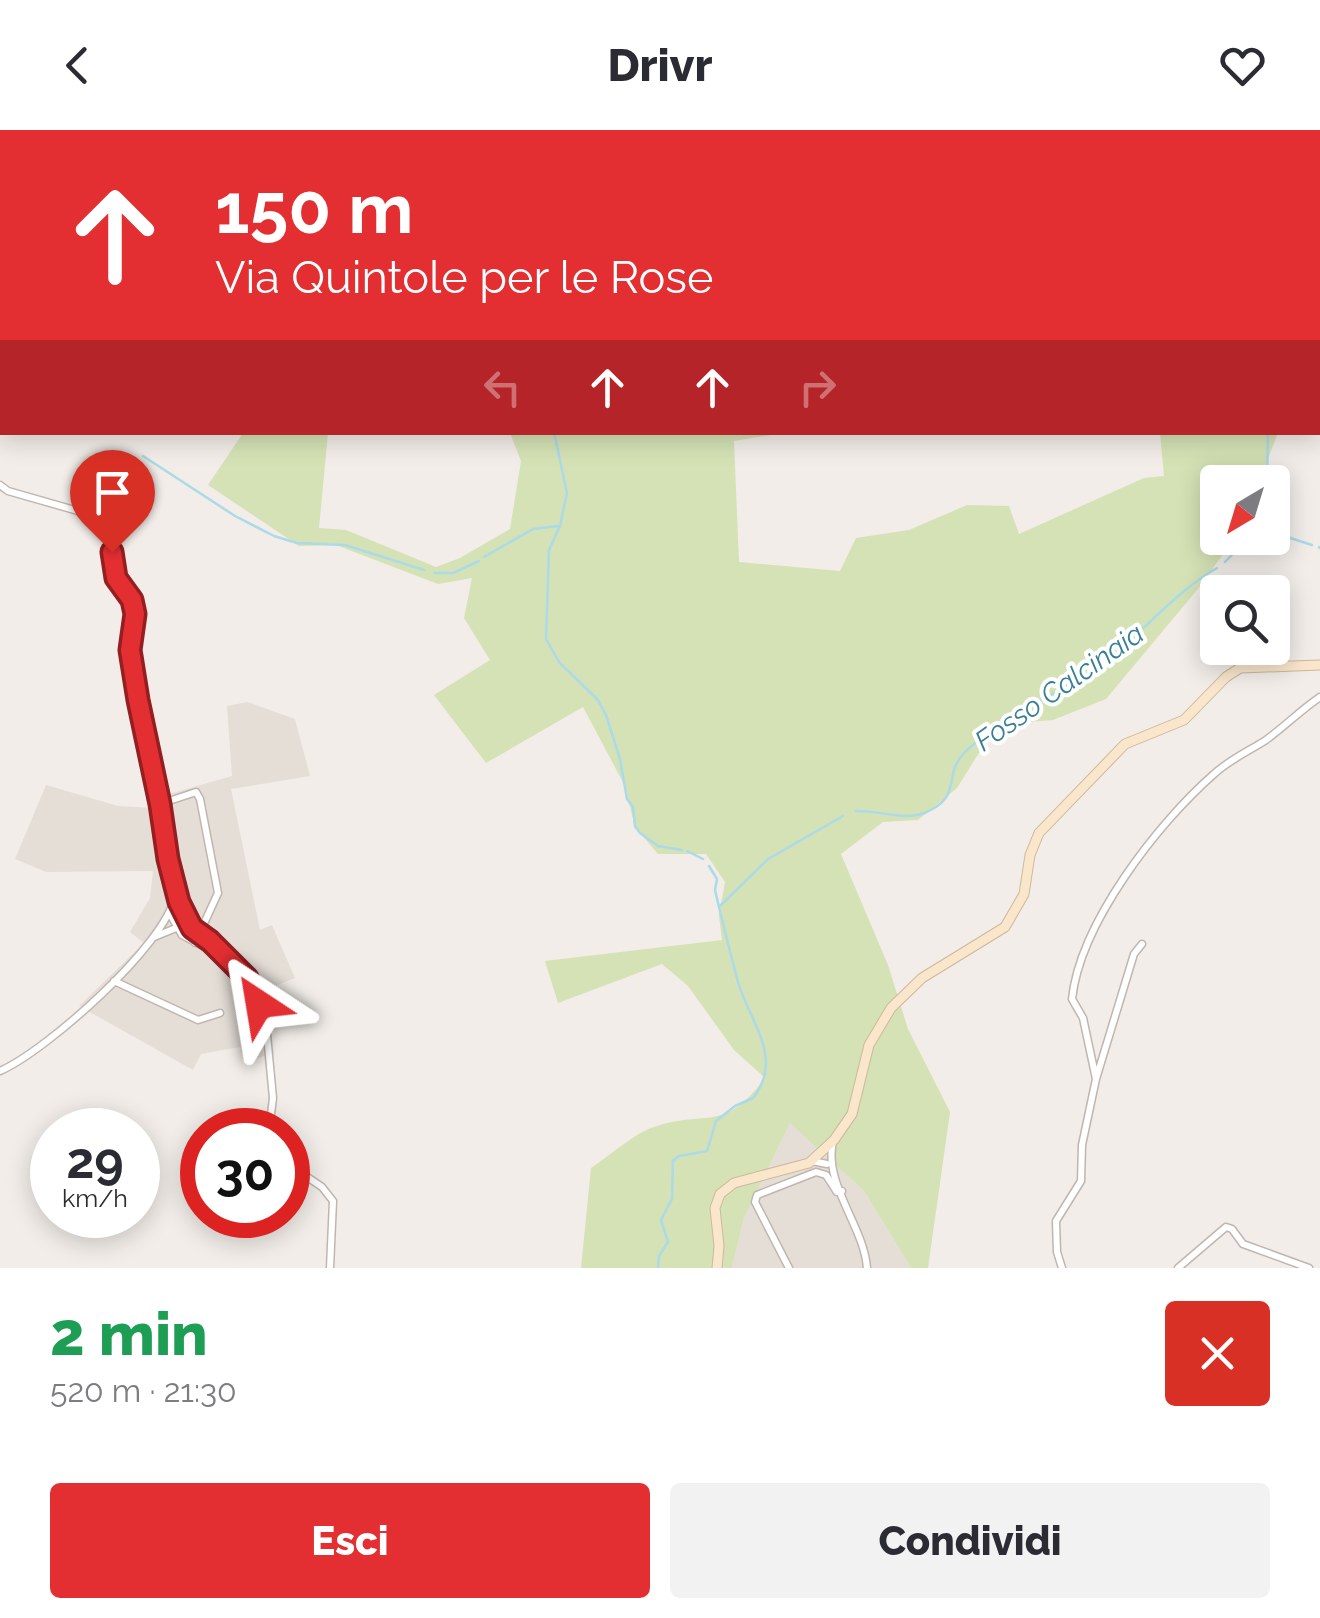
<!DOCTYPE html>
<html lang="it">
<meta charset="utf-8">
<style>
body{margin:0;font-family:Raleway,sans-serif;background:#f2f2f3;color:#2b2b33;height:100vh;display:flex;flex-direction:column;font-size:38px;white-space:nowrap}
*{box-sizing:border-box;margin:0}
p{font-size:32px;color:#7c7c81}
.icon{flex:none;width:55px;height:55px;fill:none;stroke:currentColor;stroke-width:2;stroke-linecap:round;stroke-linejoin:round}
.map{position:relative;height:1138px;overflow:hidden}
.panel{display:flex;flex-direction:column;background:#fff;flex:1}
.panel>*{flex:none}
.top-card{position:absolute;left:0px;top:0px;width:1320px;height:305px;box-shadow:0 5px 25px #0003;background:#e32e32;color:#fff;overflow:hidden}
.needle{width:65px;rotate:218deg}
.tools{position:absolute;left:1200px;top:335px;display:grid;gap:20px}
.tools a{display:grid;place-items:center;width:90px;height:90px;border-radius:10px;background:#fff;box-shadow:0 5px 25px #0003;font-size:50px}
.speed{position:absolute;left:30px;top:978px;display:flex;gap:20px;font-size:50px;font-weight:700;text-align:center}
.speed>*{display:grid;place-content:center;width:130px;height:130px;border-radius:50%;background:#fff;box-shadow:0 5px 25px #0003;line-height:1}
.speed small{font-size:25px;font-weight:400}
.speed .limit{border:15px solid #d22;background:#fff;color:#111}
.pin{position:absolute;display:grid;place-items:center;width:85px;height:85px;color:#fff;margin:-102px -42px;border-radius:50% 50% 50% 0;rotate:-45deg;box-shadow:0 0 10px #0007}
.pin .icon{rotate:45deg}
.me{position:absolute;width:110px;margin:-55px;rotate:327deg;stroke-linejoin:round;filter:drop-shadow(0 0 8px #0008)}
.turn{display:flex;align-items:center;gap:35px;height:210px;padding:0 50px;font-size:45px}
.turn .icon{width:130px;height:130px;stroke-width:2.5}
.turn b{display:block;font-size:70px;line-height:85px}
.lanes{display:flex;align-items:center;height:95px;padding:0 50px;background:#0003;justify-content:center;gap:50px;direction:ltr}
.lanes .off{opacity:.35}
.round{display:grid;place-items:center;flex:none;width:105px;height:105px;border-radius:10px;background:#f2f2f3}
.overview{display:flex;align-items:center;justify-content:space-between;height:170px;padding:0 50px}
h1{font-size:60px;font-weight:800;line-height:75px;color:#1e9e55}
.primary-button{display:flex;gap:20px;margin-top:auto;padding:20px 50px}
.primary-button a{flex:1;height:115px;border-radius:10px;background:#e32e32;color:#fff;font-size:40px;font-weight:800;line-height:115px;text-align:center}
.primary-button a+a{background:#f2f2f3;color:#2b2b33}
header{display:flex;justify-content:space-between;align-items:center;height:130px;padding:0 50px;background:#fff;font-size:45px;font-weight:800}
.map>svg:first-child{display:block}
.residential{fill:#e5ded7}
.green{fill:#d5e2b5}
.lines{fill:none;stroke-linecap:round;stroke-linejoin:round}
.stream{stroke:#abdae8;stroke-width:2.5}
.street-casing{stroke:#c0b6af;stroke-width:9}
.secondary-casing{stroke:#cdb89c;stroke-width:11}
.street{stroke:#fff;stroke-width:6}
.secondary{stroke:#f9e6cb;stroke-width:9}
.route-casing{stroke:#941e20;stroke-width:25}
.route{stroke:#e32e32;stroke-width:18}
.labels{text-anchor:middle;stroke-width:8;stroke-linejoin:round;paint-order:stroke}
.water-label{font-size:28px;font-style:italic;fill:#387f96;stroke:#fff}
</style>
<header><svg class="icon" aria-label="back" viewBox="0 0 24 24"><path d="M15 5l-7 7 7 7"/></svg>Drivr<svg class="icon" aria-label="heart" viewBox="0 0 24 24"><path d="M12 20l-8-8c-3-5 5-10 8-4 3-6 11-1 8 4z"/></svg></header>
<div class="map">
<svg width="1320" height="1138" viewBox="0 0 1320 1138">
<rect width="100%" height="100%" fill="#f2ede8"/>
<path class="residential" d="M248,572L295,589L310,646L231,659L260,800L272,795L295,848L260,862L269,887L274,923L245,932L240,917L201,924L193,940L79,876L144,813L130,802L150,768L153,741L46,742L15,729L46,655L118,676L154,678L155,668L232,646L227,576Z
M790,992L864,1061L911,1138H732L744,1088Z"/>
<path class="green" d="M243,303H328L319,398L346,400L436,437L460,428L510,399L521,331L510,303H783L734,311L739,432L840,441L856,408L909,400L967,375L1009,376L1019,404L1144,348L1164,346L1160,303H1278L1259,352H1218V408H1234L1202,454L1106,569L1053,590L997,594L957,658L918,690L883,692L841,724L888,835L908,899L950,982L928,1138H911L864,1061L790,993L744,1088L732,1138H581L591,1038C611,1025 635,1002 657,996C709,980 724,1003 765,948L734,920L688,856L662,834L558,873L545,831L722,810L719,786L725,752L706,724H658L635,697L625,656L583,577L486,633L434,565L490,530L464,488L472,448L438,454L336,415L299,416L208,355Z"/>
<g class="lines">
<path class="stream" d="M575,2L576,0
M1073,2L1074,0
M554,302L567,363L560,396L549,420L546,509L559,532L598,570L606,585L620,629L627,669L633,677L635,696L640,703L658,716L682,720
M143,326L235,386L274,406L297,413L345,415L424,440
M1267,352L1268,302
M1272,402L1312,415
M1319,417L1320,418
M484,427L533,399L558,396
M1225,432L1248,408
M434,443H453L479,431
M856,681C877,680 905,691 924,683C964,667 942,646 964,623C996,591 1060,563 1099,535C1141,506 1173,463 1217,438
M687,721L703,729
M720,776L768,729L843,686
M658,1138L659,1126L668,1112L661,1090L672,1069L673,1031L679,1026L707,1021L716,991L735,976L753,968C785,928 749,891 738,852C730,821 722,791 715,760L717,749L709,736"/>
<g class="street-casing">
<path id="street" d="M0,355L8,361L92,385L110,401L115,444L131,470L135,484L131,519L138,570L175,760L189,794L236,836L247,848L259,874L267,905L273,968L269,1000
M160,674L196,662L200,669L218,763L195,813
M170,784L182,805L218,824
M154,807L176,798L184,788
M114,851L198,890L220,883
M0,941C46,921 165,816 175,766
M1096,949L1134,824L1142,814
M833,1011C823,1054 864,1096 867,1138
M812,1031L827,1034
M288,1034L322,1057L333,1071L330,1138
M789,1138L755,1072L757,1065L816,1042L826,1045L837,1062L842,1061
M1062,1138L1057,1122L1056,1091L1081,1051L1082,1015L1096,949L1083,888L1072,869C1080,793 1158,693 1214,644C1229,630 1249,621 1266,610C1285,596 1301,580 1320,567
M1178,1138L1226,1097L1232,1099L1243,1114L1309,1138"/>
</g>
<g class="secondary-casing">
<path id="secondary" d="M717,1138L719,1116L715,1078L720,1064L734,1053L809,1033L834,1010L852,984L869,915L891,878L922,848L1005,797L1024,764L1030,725L1039,703L1125,614L1184,590L1226,547L1240,538L1320,535"/>
</g>
<use href="#street" class="street"/>
<use href="#secondary" class="secondary"/>
</g>
<g class="lines">
<g class="route-casing">
<path id="route" d="M112,422L116,448L132,470L135,484L130,520L138,570L160,674L168,729L179,772L192,798L210,811L247,848L259,874"/>
</g>
<use href="#route" class="route"/>
</g>
<g class="labels">
<g class="water-label">
<text transform="translate(1059 557) rotate(-35)" y="10">Fosso Calcinaia</text>
</g>
</g>
</svg>
<div class="tools">
<a><svg class="needle" viewBox="-14 -14 28 28"><path d="M0-13l5 13h-10z" fill="#e53935"/><path d="M0 13l5-13h-10z" fill="#7c7c81"/></svg></a>
<a><svg class="icon" aria-label="search" viewBox="0 0 24 24"><circle cx="10" cy="10" r="6"/><path d="M15 15l6 6"/></svg></a>
</div>
<div class="speed"><div>29<small>km/h</small></div><div class="limit">30</div></div>
<div class="pin" style="left:112px;top:422px;background:#d93025"><svg class="icon" aria-label="arrive" viewBox="0 0 24 24"><path d="M6 21V4h12l-3 4 3 4H6"/></svg></div>
<svg class="me" style="left:259px;top:874px" viewBox="-20 -20 40 40"><path d="M0-17L14 15 0 8-14 15z" fill="#e32e32" stroke="#fff" stroke-width="4"/></svg>
<div class="top-card">
<div class="turn"><svg class="icon" aria-label="ahead" viewBox="0 0 24 24"><path d="M12 20V5M6 11l6-6 6 6"/></svg><div><b>150 m</b>Via Quintole per le Rose</div></div>
<div class="lanes"><svg class="icon off" aria-label="left" viewBox="0 0 24 24"><path d="M17 20v-9H6M10 6l-5 5 5 5"/></svg><svg class="icon" aria-label="ahead" viewBox="0 0 24 24"><path d="M12 20V5M6 11l6-6 6 6"/></svg><svg class="icon" aria-label="ahead" viewBox="0 0 24 24"><path d="M12 20V5M6 11l6-6 6 6"/></svg><svg class="icon off" aria-label="right" viewBox="0 0 24 24"><path d="M7 20v-9h11M14 6l5 5-5 5"/></svg></div>
</div>
</div>
<section class="panel">
<div class="overview"><div><h1>2 min</h1><p>520 m · 21:30</p></div><a class="round" style="background:#d93025;color:#fff"><svg class="icon" aria-label="close" viewBox="0 0 24 24"><path d="M6 6l12 12M18 6L6 18"/></svg></a></div>
<div class="primary-button"><a>Esci</a><a>Condividi</a></div>
</section>
